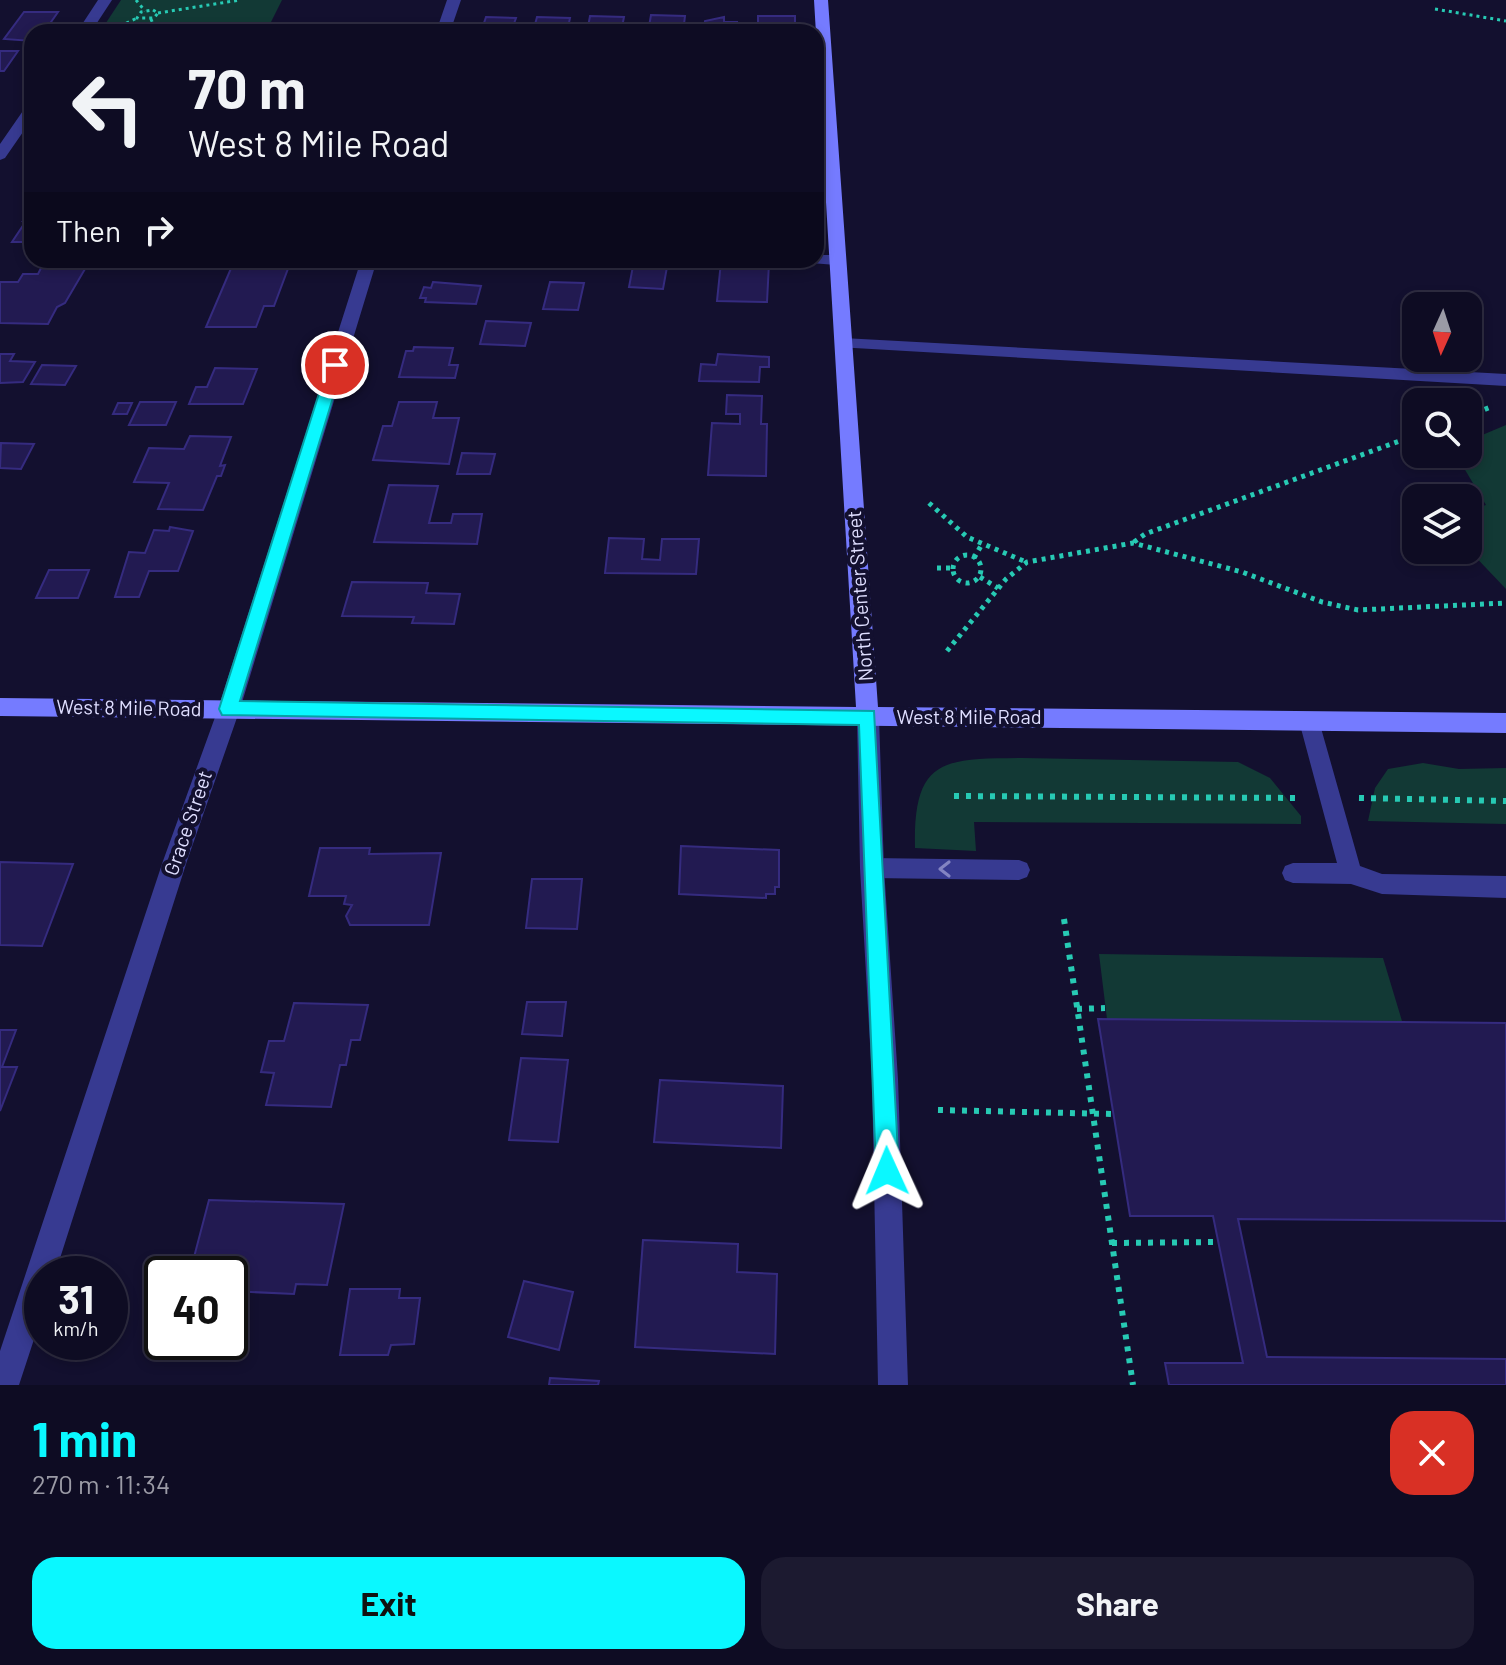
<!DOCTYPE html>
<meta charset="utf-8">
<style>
body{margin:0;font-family:Barlow,sans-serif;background:#1c1a30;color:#f1f3f6;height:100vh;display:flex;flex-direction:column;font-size:30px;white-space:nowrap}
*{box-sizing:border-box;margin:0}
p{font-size:26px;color:#9b9ba6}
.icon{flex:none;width:44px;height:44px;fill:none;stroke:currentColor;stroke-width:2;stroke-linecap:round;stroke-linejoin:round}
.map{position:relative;height:1385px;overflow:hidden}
.drawer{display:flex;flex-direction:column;background:#0e0c23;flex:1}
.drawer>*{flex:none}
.hud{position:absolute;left:24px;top:24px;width:800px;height:244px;border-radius:24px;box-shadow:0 4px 12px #0003,0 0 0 2px #2e2c41;background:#0e0c23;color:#f1f3f6;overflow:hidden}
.needle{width:52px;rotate:183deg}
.buttons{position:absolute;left:1402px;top:292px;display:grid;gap:16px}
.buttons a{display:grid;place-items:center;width:80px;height:80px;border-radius:16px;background:#0e0c23;box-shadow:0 4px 12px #0003,0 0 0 2px #2e2c41;font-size:40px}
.speed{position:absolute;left:24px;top:1256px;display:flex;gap:16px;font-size:40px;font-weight:700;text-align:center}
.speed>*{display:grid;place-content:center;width:104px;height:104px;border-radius:50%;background:#0e0c23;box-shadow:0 4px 12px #0003,0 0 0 2px #2e2c41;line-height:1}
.speed small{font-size:20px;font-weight:400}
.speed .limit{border:4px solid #111;border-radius:12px;background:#fff;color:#111}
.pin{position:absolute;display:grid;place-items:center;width:68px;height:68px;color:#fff;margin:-34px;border:4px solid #fff;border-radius:50%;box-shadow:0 2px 8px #0007}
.me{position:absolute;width:88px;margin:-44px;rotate:359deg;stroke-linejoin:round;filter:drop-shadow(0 0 6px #0008)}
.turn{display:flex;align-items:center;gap:28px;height:168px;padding:0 32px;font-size:36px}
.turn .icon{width:104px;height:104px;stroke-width:2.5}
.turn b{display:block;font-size:56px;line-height:68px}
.then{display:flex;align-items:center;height:76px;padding:0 32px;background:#0003;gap:16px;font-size:30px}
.round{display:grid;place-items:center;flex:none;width:84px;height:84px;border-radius:24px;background:#1c1a30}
.summary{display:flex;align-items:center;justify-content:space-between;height:136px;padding:0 32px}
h1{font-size:48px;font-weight:700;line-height:60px;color:#0af8ff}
.button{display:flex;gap:16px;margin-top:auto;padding:16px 32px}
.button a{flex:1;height:92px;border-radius:24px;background:#0af8ff;color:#111;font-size:32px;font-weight:700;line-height:92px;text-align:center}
.button a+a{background:#1c1a30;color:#f1f3f6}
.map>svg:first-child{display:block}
.green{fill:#123935}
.building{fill:#221a51;stroke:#352b7f;stroke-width:2}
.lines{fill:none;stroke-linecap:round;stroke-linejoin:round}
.path-far2{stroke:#27cab4;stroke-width:3;stroke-dasharray:3 4;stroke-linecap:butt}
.path-far1{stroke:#27cab4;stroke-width:5;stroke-dasharray:4 5;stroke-linecap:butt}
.path{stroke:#27cab4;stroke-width:6;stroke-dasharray:5 7;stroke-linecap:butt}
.service{fill:#373a91;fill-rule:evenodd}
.minor{fill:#373a91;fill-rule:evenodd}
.tertiary{fill:#373a91;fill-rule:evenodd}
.secondary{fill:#757bff;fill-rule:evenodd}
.oneway{stroke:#8384c2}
.route{fill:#0af8ff;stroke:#06a1a6;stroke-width:2}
.labels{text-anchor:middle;stroke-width:8;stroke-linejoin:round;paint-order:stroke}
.street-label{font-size:20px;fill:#dfdeff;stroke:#13102f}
</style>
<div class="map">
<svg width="1506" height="1385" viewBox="0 0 1506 1385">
<rect width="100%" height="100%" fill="#13102f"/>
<path class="green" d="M121,0H282L266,32H100Z
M1506,425V589L1468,549V510L1486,505L1458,458L1459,454H1468V441Z
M1023,758L1238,762L1270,778L1301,816V824L974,822L976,851L915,848C913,757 944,759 1023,758Z
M1423,763L1459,769L1506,768V824L1368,821L1375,788L1388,769Z
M1099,954L1383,958L1402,1021L1107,1019Z"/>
<path class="building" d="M24,12H58L44,32H32V41L4,39Z
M651,15L685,16L683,32H648Z
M590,16L624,17L621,32H587Z
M758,16H795V32H758Z
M486,17L516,18L511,32H481Z
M537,17L570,18L567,32H533Z
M724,17V22H737L736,32H704L705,21Z
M0,51H18L4,71H0Z
M30,211L32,242H12L26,221H23Z
M721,262L769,263L767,302L717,301Z
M232,266H289L274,306H264L256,327H206Z
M633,266L667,267L663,289L629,287Z
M41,268L85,269L65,303L57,307L48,324L0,323V282H18L23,274H38Z
M433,282L481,286L476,304L425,302L426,298H420L424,287L431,288Z
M550,282L584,283L578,310L543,309Z
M486,321L531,323L525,346L480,344Z
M414,347L453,348L449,365H458L455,378L399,377L406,351H413Z
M0,354H14L10,361L35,362L23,382L0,383Z
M718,354L769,357V367H760L759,382L699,381L701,364L716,365Z
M42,365L76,366L65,385L31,384Z
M215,368L257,369L243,404H189L196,387H207Z
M727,395L762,396L761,424H767L766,476L708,475L712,423L740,424V414H726Z
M140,402H176L166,425H129Z
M399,402H437L433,418H459L449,464L373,460L383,426H392Z
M118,403H132L127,414H113Z
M190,436L231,437L220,466L225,465L221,476H217L203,510L158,509L169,483L134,482L149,448L184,449Z
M1,443L34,444L21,469L0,468Z
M462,453L495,454L490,474H457Z
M389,485L438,486L429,523H451L453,514H482L477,544L374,542Z
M170,527L193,531L178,571H149L139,597H115L129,552L145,553L154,530L169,531Z
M609,538L644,539L642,559L660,560L662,539H699L696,574L605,573Z
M49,570H89L78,598H36Z
M352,582L428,583L426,593L460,594L454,624L412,623L414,617L342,616Z
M681,846L779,850V887H775V894H766V898L679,894Z
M320,848H370L369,854L441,853L429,925H350L346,916L352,905L344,904L346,896H309Z
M0,862L73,864L42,946L0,945Z
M532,879H582L577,929L526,928Z
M527,1002H566L562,1036L522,1034Z
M294,1003L368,1005L360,1040H351L346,1065H340L331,1107L266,1105L274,1073L261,1072L269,1041H284Z
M1098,1019L1506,1023V1221L1238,1219L1267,1357L1506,1359V1385H1169L1165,1363H1243L1213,1216H1130Z
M0,1030H16L2,1067H17L0,1111Z
M521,1058L568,1060L558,1142L509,1140Z
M660,1080L783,1086L781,1148L654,1142Z
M209,1200L344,1204L327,1285L296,1284L294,1294L230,1291V1274H216L220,1261H193Z
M643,1240L738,1244L737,1272L777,1274L775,1354L635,1347Z
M524,1281L573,1292L559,1350L508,1337Z
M350,1289H400L399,1298H420L414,1344L391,1345L388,1355H340Z
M550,1378L599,1381L598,1385H549Z"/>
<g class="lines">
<path class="path-far2" d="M136,0L145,11
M1435,9L1506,21
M153,10L158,13L154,18H137L141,12Z
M158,13L240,0
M151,19L156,32
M120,26L137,18"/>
<path class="path-far1" d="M1468,416L1493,406
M929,503L967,537L1026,562
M1134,542L1145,534L1416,435
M953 569a14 14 0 1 1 28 0a14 14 0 1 1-28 0Z
M974,558L982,544
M937,568H951
M980,577L998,588
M947,651L1006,579L1027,562L1133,543L1242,572L1322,602L1358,610L1506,603"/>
<path class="path" d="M954,796L1301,798
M1359,798L1506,801
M1064,919L1133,1385
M1077,1009L1105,1008
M938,1110L1113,1114
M1112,1243L1218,1242"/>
<path class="service" d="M816,255H836L843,260L836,265L811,263L809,260H816Z
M843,338L1506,374V386L837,347V339Z
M1309,712L1316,715L1319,721L1360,866L1382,874L1506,876V898L1382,894L1351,884L1293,883L1285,880L1282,873L1285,866L1293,863H1337L1299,721L1302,715Z
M872,858L1019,860L1027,863L1030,870L1027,877L1019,880L872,878L864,875L861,868L864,861Z"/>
<path class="minor" d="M98,0H112L91,32H77Z
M447,0H461L450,32H436Z
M32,104V119L5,158L0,160V144L27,105Z
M361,260H377L240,709L187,861L55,1274H42V1315L19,1385H0V1351L163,861L218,709Z"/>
<path class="tertiary" d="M868,707L876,710L879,717L884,868L898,1079L908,1385H878L872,1079L860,868L857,717L860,710Z"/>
<path class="secondary" d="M814,0H828L878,707L1506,713V733L0,716V698L856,707Z"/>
</g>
<defs><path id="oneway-chevron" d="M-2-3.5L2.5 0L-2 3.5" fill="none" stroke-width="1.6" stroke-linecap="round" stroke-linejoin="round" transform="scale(2)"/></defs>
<use class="oneway" href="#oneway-chevron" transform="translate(945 869) rotate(-180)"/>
<path class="route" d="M335,360L343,365L240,701L874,711L899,1171L896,1179L887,1182L879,1179L876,1171L859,725L222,715L219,709L328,365Z"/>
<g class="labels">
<g class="street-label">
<text transform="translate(860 596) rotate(-94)" y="7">North Center Street</text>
<text transform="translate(129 708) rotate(1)" y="7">West 8 Mile Road</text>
<text x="969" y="724">West 8 Mile Road</text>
<text transform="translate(188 823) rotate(-71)" y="7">Grace Street</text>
</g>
</g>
</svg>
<div class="buttons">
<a><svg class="needle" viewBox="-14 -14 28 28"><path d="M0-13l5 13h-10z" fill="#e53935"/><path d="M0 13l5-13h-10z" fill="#9b9ba6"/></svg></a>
<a><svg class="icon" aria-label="search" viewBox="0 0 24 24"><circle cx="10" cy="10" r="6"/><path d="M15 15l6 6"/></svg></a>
<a><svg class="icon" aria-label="layers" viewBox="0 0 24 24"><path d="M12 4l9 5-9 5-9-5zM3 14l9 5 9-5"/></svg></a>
</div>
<div class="speed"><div>31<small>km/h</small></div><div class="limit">40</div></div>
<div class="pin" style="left:335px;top:365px;background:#d93025"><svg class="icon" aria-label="arrive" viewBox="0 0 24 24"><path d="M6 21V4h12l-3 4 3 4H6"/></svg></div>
<svg class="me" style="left:887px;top:1171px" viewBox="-20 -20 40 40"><path d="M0-17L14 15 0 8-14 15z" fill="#0af8ff" stroke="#fff" stroke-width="4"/></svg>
<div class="hud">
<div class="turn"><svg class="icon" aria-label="left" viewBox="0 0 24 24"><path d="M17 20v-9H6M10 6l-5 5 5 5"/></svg><div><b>70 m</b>West 8 Mile Road</div></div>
<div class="then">Then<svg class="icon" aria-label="right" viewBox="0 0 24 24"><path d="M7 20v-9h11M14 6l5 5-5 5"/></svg></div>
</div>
</div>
<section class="drawer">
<div class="summary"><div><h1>1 min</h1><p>270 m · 11:34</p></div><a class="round" style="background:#d93025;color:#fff"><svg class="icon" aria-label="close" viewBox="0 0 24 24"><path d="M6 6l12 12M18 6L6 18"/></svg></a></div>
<div class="button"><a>Exit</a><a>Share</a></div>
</section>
